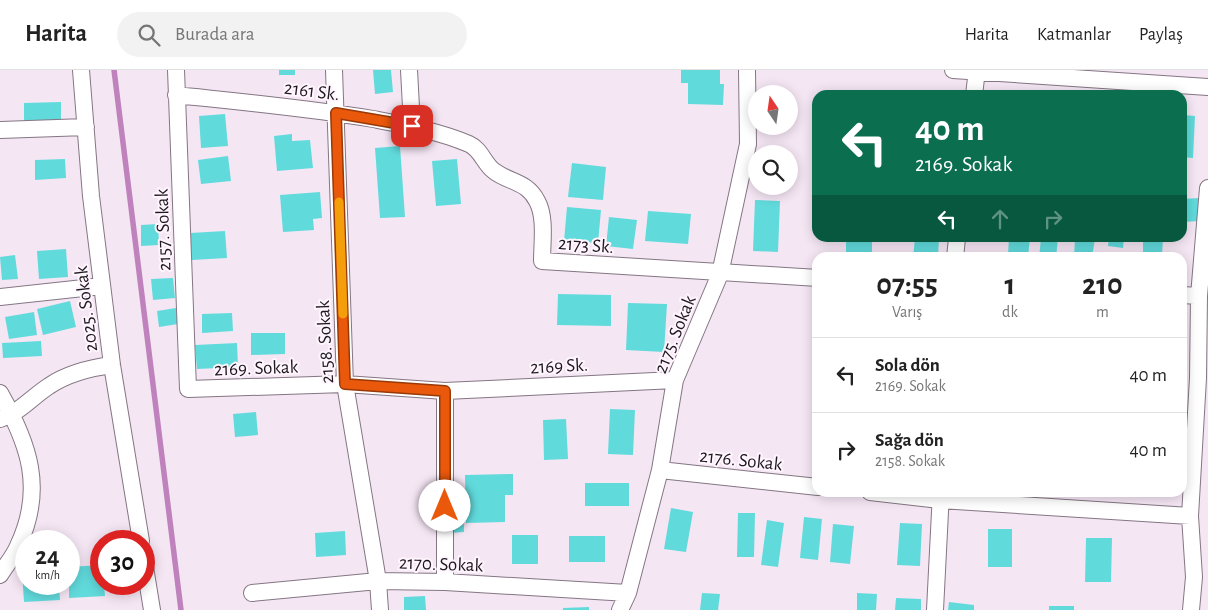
<!DOCTYPE html>
<html lang="tr">
<meta charset="utf-8">
<style>
body{margin:0;font-family:"Alegreya Sans",sans-serif;background:#f2f2f2;color:#222;height:100vh;display:flex;flex-direction:column;font-size:19px;white-space:nowrap}
*{box-sizing:border-box;margin:0}
p{font-size:16px;color:#767676}
.icon{flex:none;width:28px;height:28px;fill:none;stroke:currentColor;stroke-width:2;stroke-linecap:round;stroke-linejoin:round}
.map{position:relative;flex:1;overflow:hidden}
.details{position:absolute;left:812px;top:182px;width:375px;height:245px;display:flex;flex-direction:column;background:#fff;border-radius:15px;box-shadow:0 2px 12px #0003}
.details>*{flex:none}
.top-card{position:absolute;left:812px;top:20px;width:375px;height:152px;border-radius:15px;box-shadow:0 2px 12px #0003;background:#0b6e4f;color:#fff;overflow:hidden}
.needle{width:32px;rotate:347deg}
.buttons{position:absolute;left:748px;top:15px;display:grid;gap:10px}
.buttons a{display:grid;place-items:center;width:50px;height:50px;border-radius:50%;background:#fff;box-shadow:0 2px 12px #0003;font-size:25px}
.speed{position:absolute;left:15px;top:460px;display:flex;gap:10px;font-size:25px;font-weight:700;text-align:center}
.speed>*{display:grid;place-content:center;width:65px;height:65px;border-radius:50%;background:#fff;box-shadow:0 2px 12px #0003;line-height:1}
.speed small{font-size:12px;font-weight:400}
.speed .limit{border:8px solid #d22;background:#fff;color:#111}
.pin{position:absolute;display:grid;place-items:center;width:42px;height:42px;color:#fff;margin:-21px;border-radius:10px;box-shadow:0 2px 8px #0006}
.me{position:absolute;width:55px;margin:-28px;rotate:0deg;stroke-linejoin:round;filter:drop-shadow(0 0 4px #0008)}
.turn{display:flex;align-items:center;gap:18px;height:105px;padding:0 20px;font-size:22px}
.turn .icon{width:65px;height:65px;stroke-width:2.5}
.turn b{display:block;font-size:35px;line-height:42px}
.lanes{display:flex;align-items:center;height:48px;padding:0 20px;background:#0003;justify-content:center;gap:25px;direction:ltr}
.lanes .off{opacity:.35}
.eta{display:flex;justify-content:space-evenly;align-items:center;height:85px;text-align:center}
.eta b{font-size:30px;font-weight:700;line-height:35px}
ul{padding:0;list-style:none}
li{display:flex;align-items:center;gap:15px;height:75px;padding:0 20px;border-top:1px solid #e0e0e0}
li div{flex:1}
li b{display:block;font-size:19px}
li em{font-style:normal}
header{display:flex;align-items:center;gap:30px;box-sizing:border-box;height:70px;padding:0 25px;background:#fff;border-bottom:1px solid #e0e0e0}
header strong{font-size:24px}
nav{display:flex;gap:28px;margin-inline-start:auto;font-size:18px}
.search{width:350px;height:45px;background:#f2f2f2;display:flex;align-items:center;gap:12px;box-sizing:border-box;padding:0 18px;border-radius:28px;color:#767676;font-size:19px}
.map>svg:first-child{display:block}
.lines{fill:none;stroke-linecap:round;stroke-linejoin:round}
.stream{stroke:#c082bc;stroke-width:5.5}
.building{fill:#61dadc}
.street-casing{stroke:#847683;stroke-width:18}
.street{stroke:#fff;stroke-width:16}
.route-casing{stroke:#983908;stroke-width:12}
.route{stroke:#ea580c;stroke-width:9}
.slow{stroke:#f59e0b;stroke-width:9}
.labels{text-anchor:middle;stroke-width:4;stroke-linejoin:round;paint-order:stroke}
.street-label{font-size:19px;fill:#1d181d;stroke:#fff5fe}
</style>
<header>
<strong>Harita</strong>
<div class="search"><svg class="icon" aria-label="search" viewBox="0 0 24 24"><circle cx="10" cy="10" r="6"/><path d="M15 15l6 6"/></svg>Burada ara</div>
<nav><a>Harita</a><a>Katmanlar</a><a>Paylaş</a></nav>
</header>
<div class="map">
<svg width="1208" height="540" viewBox="0 0 1208 540">
<rect width="100%" height="100%" fill="#f5e6f4"/>
<g class="lines">
<path class="stream" d="M114,0L181,540"/>
</g>
<path class="building" d="M279,0H295V5H279Z
M373,0H391L393,22L375,24Z
M681,0H720V14H724L723,35L688,34V13H681Z
M61,32V51L24,52V33Z
M225,44L228,76L201,78L199,46Z
M1182,45L1195,46L1193,88L1182,87Z
M292,64V71L310,70L313,98L277,101L274,66Z
M400,76L405,147L380,148L375,78Z
M228,86L231,111L201,114L198,90Z
M65,89L66,108L35,110V90Z
M457,89L461,134L436,136L432,91Z
M572,93L606,97L603,130L568,127Z
M320,122L322,148L313,149L314,160L283,162L280,125Z
M1199,128L1200,151L1182,152V129Z
M755,130L780,131L778,182L753,181Z
M567,137L601,140L598,173L564,171Z
M648,141L691,144L688,174L645,171Z
M609,147L637,150L633,179L606,176Z
M158,154L159,175L141,176V155Z
M225,161L227,188L192,190L190,163Z
M846,168H872V186H846Z
M915,168H939L938,188H913Z
M1009,168H1030L1028,187L1008,185Z
M1041,168H1058L1056,188H1039Z
M1075,168H1095L1092,188H1074Z
M1109,168H1124L1123,178L1108,176Z
M1143,168H1163L1162,186L1143,185Z
M66,179L68,207L39,209L37,181Z
M15,185L18,209L2,210L0,187Z
M173,208L175,228L153,230L151,209Z
M558,224L611,225V256L557,255Z
M70,231L76,257L43,265L37,239Z
M628,233L667,234L664,282L626,280Z
M176,238L178,254L159,257L157,241Z
M34,242L37,265L9,269L5,247Z
M232,243L233,261L202,263V244Z
M251,263H285V284L251,285Z
M41,271L42,286L3,288L2,273Z
M237,273L238,297L197,299L195,275Z
M815,312H818V360H812Z
M610,339L635,340L633,385L608,384Z
M256,342L258,365L235,367L233,344Z
M566,349L568,389L544,390L543,350Z
M513,404V425H505V452L466,453L465,405Z
M585,413H629V436H585Z
M671,438L693,442L686,482L664,479Z
M738,443H755L754,487H737Z
M464,447V462L449,463V448Z
M804,447L822,449L818,490L800,488Z
M767,450L784,453L778,497L761,495Z
M900,453L922,454L920,496L897,495Z
M833,454L854,456L850,494L830,492Z
M988,459H1012V497H988Z
M345,461L346,485L316,487L315,463Z
M512,465H538V494H512Z
M569,466H605V492H569Z
M1086,468H1112L1111,512H1085Z
M101,495V514H104L105,526L69,528V497Z
M22,502H26V514H59L60,530L24,532Z
M702,523L720,524L718,540H700Z
M857,523L877,524L876,540H857Z
M425,526L426,540H404V527Z
M896,528L921,529V540H895Z
M949,532L974,535V540H948Z
M1049,536H1074V540H1049Z
M589,537V540H563V538Z"/>
<g class="lines">
<g class="street-casing">
<path id="street" d="M81,0L91,126L112,295L141,471
M176,0L188,319L345,314L445,321L675,310
M334,0L345,314L378,511L380,540
M409,0L412,56
M953,0L1208,17
M176,25C242,32 308,38 373,49C405,55 439,61 469,74C481,79 484,94 494,101C510,113 527,111 537,131C546,147 542,173 542,191L818,208
M974,25L977,0
M0,60L86,57
M955,188L957,168
M1182,225L1199,226
M0,227L102,216
M445,321V512
M0,323C29,374 45,419 18,476C14,486 6,495 0,505
M0,349C19,343 32,327 49,316C68,303 89,298 112,295
M660,400L818,417
M870,422L940,430L1190,446
M144,491L152,540
M252,523L378,511L445,512L628,523
M620,540L628,523L660,400L675,310L720,204L748,74L747,0
M935,540L941,422
M1191,540L1194,507L1190,446L1198,308L1199,226L1208,118"/>
</g>
<use href="#street" class="street"/>
</g>
<g class="lines">
<g class="route-casing">
<path id="route" d="M412,56L336,43L345,314L445,321V436"/>
</g>
<use href="#route" class="route"/>
<path class="slow" d="M339,132L343,244"/>
</g>
<g class="labels">
<g class="street-label">
<text transform="translate(312 20) rotate(7)" y="7">2161 Sk.</text>
<text transform="translate(162 160) rotate(-92)" y="7">2157. Sokak</text>
<text transform="translate(586 174) rotate(4)" y="7">2173 Sk.</text>
<text transform="translate(85 239) rotate(-97)" y="7">2025. Sokak</text>
<text transform="translate(674 264) rotate(-68)" y="7">2175. Sokak</text>
<text transform="translate(324 272) rotate(-93)" y="7">2158. Sokak</text>
<text transform="translate(559 295) rotate(-3)" y="7">2169 Sk.</text>
<text transform="translate(256 297) rotate(-2)" y="7">2169. Sokak</text>
<text transform="translate(741 389) rotate(6)" y="7">2176. Sokak</text>
<text transform="translate(441 493) rotate(2)" y="7">2170. Sokak</text>
</g>
</g>
</svg>
<div class="buttons">
<a><svg class="needle" viewBox="-14 -14 28 28"><path d="M0-13l5 13h-10z" fill="#e53935"/><path d="M0 13l5-13h-10z" fill="#767676"/></svg></a>
<a><svg class="icon" aria-label="search" viewBox="0 0 24 24"><circle cx="10" cy="10" r="6"/><path d="M15 15l6 6"/></svg></a>
</div>
<div class="speed"><div>24<small>km/h</small></div><div class="limit">30</div></div>
<div class="pin" style="left:412px;top:56px;background:#d93025"><svg class="icon" aria-label="arrive" viewBox="0 0 24 24"><path d="M6 21V4h12l-3 4 3 4H6"/></svg></div>
<svg class="me" style="left:445px;top:436px" viewBox="-20 -20 40 40"><circle r="19" fill="#fff"/><path d="M0-13L10 11 0 6-10 11z" fill="#ea580c"/></svg>
<div class="top-card">
<div class="turn"><svg class="icon" aria-label="left" viewBox="0 0 24 24"><path d="M17 20v-9H6M10 6l-5 5 5 5"/></svg><div><b>40 m</b>2169. Sokak</div></div>
<div class="lanes"><svg class="icon" aria-label="left" viewBox="0 0 24 24"><path d="M17 20v-9H6M10 6l-5 5 5 5"/></svg><svg class="icon off" aria-label="ahead" viewBox="0 0 24 24"><path d="M12 20V5M6 11l6-6 6 6"/></svg><svg class="icon off" aria-label="right" viewBox="0 0 24 24"><path d="M7 20v-9h11M14 6l5 5-5 5"/></svg></div>
</div>
<section class="details">
<div class="eta">
<div><b>07:55</b><p>Varış</p></div>
<div><b>1</b><p>dk</p></div>
<div><b>210</b><p>m</p></div>
</div>
<ul>
<li><svg class="icon" aria-label="left" viewBox="0 0 24 24"><path d="M17 20v-9H6M10 6l-5 5 5 5"/></svg><div><b>Sola dön</b><p>2169. Sokak</p></div><em>40 m</em></li>
<li><svg class="icon" aria-label="right" viewBox="0 0 24 24"><path d="M7 20v-9h11M14 6l5 5-5 5"/></svg><div><b>Sağa dön</b><p>2158. Sokak</p></div><em>40 m</em></li>
</ul>
</section>
</div>
